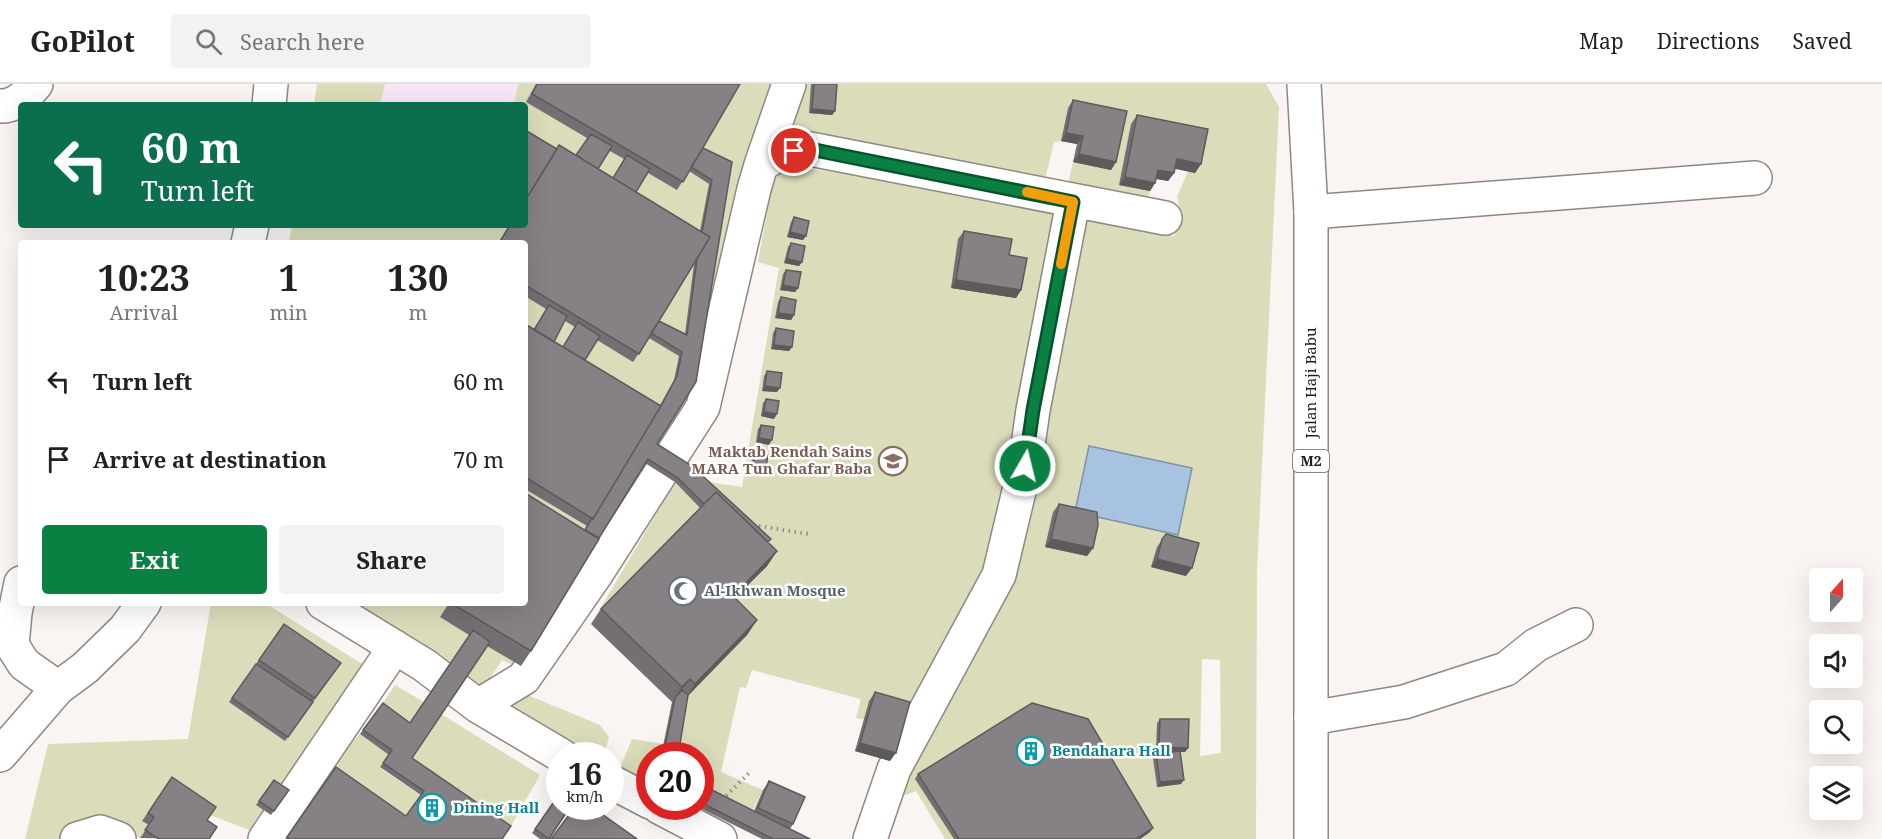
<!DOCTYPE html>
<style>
body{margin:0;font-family:"Noto Serif",serif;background:#f2f2f2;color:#222;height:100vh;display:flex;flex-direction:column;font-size:22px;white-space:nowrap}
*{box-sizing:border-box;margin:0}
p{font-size:20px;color:#767676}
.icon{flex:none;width:33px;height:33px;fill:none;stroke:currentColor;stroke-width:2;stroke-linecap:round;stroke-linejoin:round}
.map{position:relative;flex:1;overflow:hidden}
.details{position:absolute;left:18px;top:156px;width:510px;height:366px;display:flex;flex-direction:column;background:#fff;border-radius:6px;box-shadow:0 6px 24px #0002}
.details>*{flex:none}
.top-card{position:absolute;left:18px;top:18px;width:510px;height:126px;border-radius:6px;box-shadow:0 6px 24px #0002;background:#0b6e4f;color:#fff;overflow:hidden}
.needle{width:39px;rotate:21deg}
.controls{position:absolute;left:1809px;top:484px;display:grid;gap:12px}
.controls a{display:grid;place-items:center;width:54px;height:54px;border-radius:6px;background:#fff;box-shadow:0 6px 24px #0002;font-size:30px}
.speed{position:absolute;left:546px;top:658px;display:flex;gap:12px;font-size:30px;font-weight:700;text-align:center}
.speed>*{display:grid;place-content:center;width:78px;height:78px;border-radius:50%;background:#fff;box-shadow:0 6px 24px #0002;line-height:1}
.speed small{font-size:15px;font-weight:400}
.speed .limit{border:9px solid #d22;background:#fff;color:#111}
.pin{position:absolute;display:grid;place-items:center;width:51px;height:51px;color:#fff;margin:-26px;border:3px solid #fff;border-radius:50%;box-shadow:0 2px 6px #0007}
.me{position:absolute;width:66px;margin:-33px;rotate:8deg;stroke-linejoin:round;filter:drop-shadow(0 0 4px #0008)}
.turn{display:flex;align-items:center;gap:21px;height:126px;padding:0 24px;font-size:27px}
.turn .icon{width:78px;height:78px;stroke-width:2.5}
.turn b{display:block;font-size:42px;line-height:51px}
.eta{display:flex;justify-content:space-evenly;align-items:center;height:102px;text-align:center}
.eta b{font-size:36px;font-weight:700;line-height:42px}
.primary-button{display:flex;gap:12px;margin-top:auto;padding:12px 24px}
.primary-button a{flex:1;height:69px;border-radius:6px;background:#0b8043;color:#fff;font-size:24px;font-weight:700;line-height:69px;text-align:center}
.primary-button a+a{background:#f2f2f2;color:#222}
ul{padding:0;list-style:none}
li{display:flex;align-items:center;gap:18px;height:78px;padding:0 24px}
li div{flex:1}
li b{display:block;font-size:22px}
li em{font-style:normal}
header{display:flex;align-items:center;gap:36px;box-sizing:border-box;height:84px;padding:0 30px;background:#fff;border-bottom:2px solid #e0e0e0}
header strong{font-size:28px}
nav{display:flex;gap:33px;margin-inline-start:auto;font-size:21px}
.search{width:420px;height:54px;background:#f2f2f2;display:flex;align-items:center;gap:15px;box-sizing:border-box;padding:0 21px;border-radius:6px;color:#767676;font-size:22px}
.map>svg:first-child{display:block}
.industrial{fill:#f8e6f6}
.green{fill:#dadcba;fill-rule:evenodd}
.water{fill:#a8c2e2;stroke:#7f91a7;stroke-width:1.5}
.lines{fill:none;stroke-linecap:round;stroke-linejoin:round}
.minor-casing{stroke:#8d8885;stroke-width:36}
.major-casing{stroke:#8d8885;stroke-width:36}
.path{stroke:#918e8c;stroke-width:4;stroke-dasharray:1.5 4.5;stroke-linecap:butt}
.minor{stroke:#fff;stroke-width:33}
.major{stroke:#fff;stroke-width:33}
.wall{fill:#736f72;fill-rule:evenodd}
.shaded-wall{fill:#5e5a5c}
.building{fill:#868184;stroke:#5e5a5c;stroke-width:1.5}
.route-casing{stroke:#07532c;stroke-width:15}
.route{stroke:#0b8043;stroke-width:10}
.slow{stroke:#f59e0b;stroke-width:10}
.labels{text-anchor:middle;stroke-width:5;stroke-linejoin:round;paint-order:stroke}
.shield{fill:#fff;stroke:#636261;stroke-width:1.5}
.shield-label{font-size:14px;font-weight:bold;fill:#201e1d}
.street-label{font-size:15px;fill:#201e1d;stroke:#fff}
.education-label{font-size:15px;font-weight:bold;fill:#785e54;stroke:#fff;text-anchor:end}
.worship-label{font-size:15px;font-weight:bold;fill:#5b616d;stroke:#fff;text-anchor:start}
.culture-label{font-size:15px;font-weight:bold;fill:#0d838f;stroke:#fff;text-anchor:start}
</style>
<header>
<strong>GoPilot</strong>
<div class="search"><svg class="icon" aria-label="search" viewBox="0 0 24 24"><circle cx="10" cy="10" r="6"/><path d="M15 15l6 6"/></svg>Search here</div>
<nav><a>Map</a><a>Directions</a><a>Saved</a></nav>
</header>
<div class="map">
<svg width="1882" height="755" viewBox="0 0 1882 755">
<rect width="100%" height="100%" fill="#faf5f2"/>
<path class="industrial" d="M385,0H518L514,21H380Z"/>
<path class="green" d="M317,0H385L380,21H314Z
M518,0H781L702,299L596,464L525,426V159H289L292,141H525V21H514Z
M799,0H1266L1279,23L1257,486L1256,755H945L916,707L897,714L1000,509L1080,130L1174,152C1180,139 1181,126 1177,113L1202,54L1119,101L1150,107L1146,121L1067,104L1073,78L1111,85L1068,24L1061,57L1054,58L1046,92L1036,100L779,62ZM1202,575L1220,576L1221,669L1200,672Z
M793,84L842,88L1056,125L1062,132L991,468L913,620C901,629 871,638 856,634L861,615L752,586L746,604L740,603L721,688L763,706L750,731L701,706L700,672H675L685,615L722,527L762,487L757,472L708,398L742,403L779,184L758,178L772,100L778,89Z
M675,398L702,426L591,540Z
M211,519H265L367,583L259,750L210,731L167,701L143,736L149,741L140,754L114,746L75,755H25L48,660L188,655Z
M356,519H449L440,533L470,550L447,583Z
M487,562L521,582L524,586L502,576L484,603L478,608L464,596Z
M395,601L424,618L407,643L380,623Z
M525,610L600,641L609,653L604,672H584L503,630L505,621Z
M441,630L540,691L508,747L409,678Z
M360,650L389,671L380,684L421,711L403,737L333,688L337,673Z
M632,655L663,660L661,672H650L649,701L619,686Z"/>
<path class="water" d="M1089,362L1192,384L1178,451L1075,428Z"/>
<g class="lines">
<g class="minor-casing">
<path id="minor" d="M269,21L271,0
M0,22C15,23 27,11 36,0
M761,81L789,0
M1311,128L1755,94
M248,159L252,141
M21,499L15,529L12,561L24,580L58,604
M323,519L424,581L478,622L562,672
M478,622L524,594L596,490L703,323L754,105L761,81L779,70L810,65L1165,134
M1311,634L1404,618L1506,585L1536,561L1576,541
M0,671L58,604L85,584L125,545L144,519
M610,697L650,718
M659,723L720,755
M77,755L100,748L119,755
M265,755L395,563
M870,755L894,685L999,491L1025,382L1033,326L1073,118"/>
</g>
<g class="major-casing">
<path id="major" d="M1304,0L1311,128V755"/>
</g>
<path class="path" d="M753,441L809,450
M722,716L751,687"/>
<use href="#minor" class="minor"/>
<use href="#major" class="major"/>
</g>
<path class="wall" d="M536,0H740L703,64L732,78L696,298L657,360L777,467L767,482L735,514L757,536L747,551L687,612L678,672H661L672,618L591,540L601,525L700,424L675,398L645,379L599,454L531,567L521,582L487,562L412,674L502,755H286L336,683L406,732L421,711L380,683L389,671L360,650L383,619L410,639L469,551L440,533L449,519H525L587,442L525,405V240L534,246L546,225L525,212V159H499L509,142L508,141H525L557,65L576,71L587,54L526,18ZM610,67L624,75L613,94L598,85ZM689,87L709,100L700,147L636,108L648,89L677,106ZM694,180L685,250L659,237ZM565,237L575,243L563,263L554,258ZM649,254L679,272L674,296L660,321L585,276L597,256L633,278Z
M811,0H837L835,27L832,31L809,29Z
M1073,16L1116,78L1111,86L1073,78L1077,60L1061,57L1068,24Z
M1137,31L1201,80L1195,89L1175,84L1174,89L1168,97L1156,95L1155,99L1150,107L1119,101L1131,40Z
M794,133L803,156L787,153L791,138Z
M964,147L1009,171L1021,206L1016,214L951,204L958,155Z
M791,159L802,178L799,182L784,179L788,163Z
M786,186L798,204L795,208L780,206L783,190Z
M781,213L794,231L791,236L775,234L778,218Z
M776,244L792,263L789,267L771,265L773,249Z
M767,287L777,308L762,307L764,292Z
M766,315L774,335L761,332L763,319Z
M761,341L769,361L756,358L758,345Z
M755,369L766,383L763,387L751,386L752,373Z
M1059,420L1093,464L1087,472L1045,463L1053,428Z
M1166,450L1186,492L1151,483L1157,463Z
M284,540L341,579L285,657L229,618Z
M875,608L890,677L855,667L869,617Z
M1160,635L1188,664L1185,668H1180L1181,700L1157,703L1153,674L1156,670L1174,668L1156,667L1157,639Z
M918,690L1150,748L1140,755H954L915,695Z
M172,693L207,736L209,755L140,754L149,741L142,737Z
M274,696L289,706L271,731L256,721Z
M769,697L793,740L790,745L810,755H762L698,723H700V700L754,727L763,706Z
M560,709L549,755H540L532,749Z"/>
<path class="shaded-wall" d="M812,25L835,27L832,31L809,29Z
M1066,49L1083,52L1077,60L1061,57Z
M1079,70L1116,78L1111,86L1073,78Z
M1177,75L1201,80L1195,89L1171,84Z
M1158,86L1174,89L1168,97L1152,94Z
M1125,93L1155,99L1150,107L1119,101Z
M790,148L806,152L803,156L787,153Z
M787,175L802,178L799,182L784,179Z
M956,196L1021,206L1016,214L951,204Z
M783,201L798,204L795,208L780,206Z
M778,229L794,231L791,236L775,234Z
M774,261L792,263L789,267L771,265Z
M765,302L780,304L777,308L762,307Z
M764,328L777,330L774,335L761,332Z
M759,354L772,356L769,361L756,358Z
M753,382L766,383L763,387L751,386Z
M1051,455L1093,464L1087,472L1045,463Z
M777,467L767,482L722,527L733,512Z
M1157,475L1192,484L1186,492L1151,483Z
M757,536L747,551L685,615L695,600Z
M690,595L679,610L675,614L682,603Z
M860,659L896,669L890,677L855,667Z
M1159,663L1188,664L1185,668L1156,667Z
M1184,696L1181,700L1157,703L1160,698Z
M1153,744L1150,748L1140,755H1136Z"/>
<path class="building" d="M537,0H740L683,98L532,10Z
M814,0H837L835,27L812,25Z
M1073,16L1127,27L1116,78L1079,70L1083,52L1066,49Z
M1137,31L1208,45L1201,80L1177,75L1174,89L1158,86L1155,99L1125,93Z
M525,46L557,65L525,117Z
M591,50L612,62L598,85L576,71Z
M559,61L710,153L639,270L525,201V159H499L510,141H525V117Z
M703,64L732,78L696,298L657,360L692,382L771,455L768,458L716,408L704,420L678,394L648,375L599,454L585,446L592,434L593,435L661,322L677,292L682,268L651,249L659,237L687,251L697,175L710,153L702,148L712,96L691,83Z
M627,71L650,85L636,108L613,94Z
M794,133L809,137L806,152L790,148Z
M964,147L1012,155L1009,171L1027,174L1021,206L956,196Z
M791,159L805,162L802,178L787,175Z
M786,186L801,188L798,204L783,201Z
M781,213L796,216L794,231L778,229Z
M549,221L567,232L554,258L534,246Z
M578,238L600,252L585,276L563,263Z
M525,240L661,322L593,435L525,393Z
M776,244L794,247L792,263L774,261Z
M767,287L782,289L780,304L765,302Z
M766,315L779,317L777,330L764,328Z
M761,341L774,343L772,356L759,354Z
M755,369L768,371L766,383L753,382Z
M716,408L777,467L733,512L757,536L695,600L690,595L682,603L601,525Z
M525,409L599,455L531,567L451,519H525Z
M1059,420L1097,428L1098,441L1093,464L1051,455Z
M1166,450L1199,459L1192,484L1157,475L1162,455Z
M284,540L341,579L315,614L259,576Z
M473,546L490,558L412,674L511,742L502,755H290L287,753L336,683L406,732L424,707L383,679L392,666L363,646L383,619L410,639Z
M256,580L313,618L288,653L232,614Z
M682,606L688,611L678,672H663L675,614Z
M875,608L910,618L896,669L860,659Z
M1032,619L1088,635L1153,744L1136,755H959L918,690Z
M1160,635H1189L1188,664L1159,663Z
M1180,667L1184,696L1160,698L1156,670Z
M172,693L216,723L207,736L217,743L209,755H159L145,746L154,733L148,729Z
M274,696L289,706L274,727L259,717Z
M769,697L805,713L793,740L758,724Z
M700,700L810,755H773L700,718Z
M560,709V723H570L549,755L535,745Z
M575,723H592L637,755H551Z"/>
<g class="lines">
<g class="route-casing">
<path id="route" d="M794,67L810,65L1073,118L1033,326L1025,382"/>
</g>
<use href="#route" class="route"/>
<path class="slow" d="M1027,108L1073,118L1061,180"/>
</g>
<defs>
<g id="school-ring" transform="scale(1.5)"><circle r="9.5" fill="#fff" stroke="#8d6e63" stroke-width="1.5"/><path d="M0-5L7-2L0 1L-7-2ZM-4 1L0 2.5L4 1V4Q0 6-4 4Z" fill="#8d6e63"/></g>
<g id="mosque-ring" transform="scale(1.5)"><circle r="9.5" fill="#fff" stroke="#6b7280" stroke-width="1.5"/><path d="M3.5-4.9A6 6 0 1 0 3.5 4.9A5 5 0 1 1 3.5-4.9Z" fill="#6b7280"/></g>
<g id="building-ring" transform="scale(1.5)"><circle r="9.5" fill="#fff" stroke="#0f9aa8" stroke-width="1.5"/><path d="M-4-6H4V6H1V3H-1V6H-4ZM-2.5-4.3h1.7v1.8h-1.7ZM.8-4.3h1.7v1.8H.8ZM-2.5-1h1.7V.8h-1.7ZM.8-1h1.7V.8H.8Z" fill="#0f9aa8"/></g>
</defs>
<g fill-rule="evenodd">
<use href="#school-ring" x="893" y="377"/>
<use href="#mosque-ring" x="683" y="507"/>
<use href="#building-ring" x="1031" y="667"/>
<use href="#building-ring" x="432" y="724"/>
</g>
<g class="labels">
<rect class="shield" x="1293" y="366" width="36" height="22" rx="4.5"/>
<g class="shield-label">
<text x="1311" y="382">M2</text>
</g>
<g class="street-label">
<text transform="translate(1311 299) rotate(-90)" y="5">Jalan Haji Babu</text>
</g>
<g class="education-label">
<text x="872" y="373">Maktab Rendah Sains<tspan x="872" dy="17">MARA Tun Ghafar Baba</tspan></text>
</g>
<g class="worship-label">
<text x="704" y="512">Al-Ikhwan Mosque</text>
</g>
<g class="culture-label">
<text x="1052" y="672">Bendahara Hall</text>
<text x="453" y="729">Dining Hall</text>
</g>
</g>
</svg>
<div class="controls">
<a><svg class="needle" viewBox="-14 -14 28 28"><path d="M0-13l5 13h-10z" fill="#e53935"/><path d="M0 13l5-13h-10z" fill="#767676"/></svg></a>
<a><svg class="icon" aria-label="sound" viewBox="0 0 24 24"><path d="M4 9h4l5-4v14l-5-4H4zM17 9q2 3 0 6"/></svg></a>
<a><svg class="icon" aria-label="search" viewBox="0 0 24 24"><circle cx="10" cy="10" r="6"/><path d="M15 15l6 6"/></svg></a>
<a><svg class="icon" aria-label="layers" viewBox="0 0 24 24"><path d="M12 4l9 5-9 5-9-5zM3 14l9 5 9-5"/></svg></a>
</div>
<div class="speed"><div>16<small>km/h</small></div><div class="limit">20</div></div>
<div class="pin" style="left:794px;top:67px;background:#d93025"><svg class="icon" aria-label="arrive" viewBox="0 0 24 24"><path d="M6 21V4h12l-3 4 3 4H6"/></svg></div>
<svg class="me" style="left:1025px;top:382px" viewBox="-20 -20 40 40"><circle r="17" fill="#0b8043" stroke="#fff" stroke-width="3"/><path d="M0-11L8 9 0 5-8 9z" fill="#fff"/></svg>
<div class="top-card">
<div class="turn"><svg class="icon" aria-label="left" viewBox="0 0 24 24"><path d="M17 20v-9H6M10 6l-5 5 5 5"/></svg><div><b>60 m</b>Turn left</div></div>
</div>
<section class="details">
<div class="eta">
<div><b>10:23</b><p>Arrival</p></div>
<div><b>1</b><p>min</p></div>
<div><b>130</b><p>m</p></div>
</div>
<ul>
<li><svg class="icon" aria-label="left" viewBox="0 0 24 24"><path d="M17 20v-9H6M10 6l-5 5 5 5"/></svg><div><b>Turn left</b></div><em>60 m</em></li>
<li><svg class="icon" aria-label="arrive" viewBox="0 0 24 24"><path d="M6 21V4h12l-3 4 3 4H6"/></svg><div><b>Arrive at destination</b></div><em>70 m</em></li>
</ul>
<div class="primary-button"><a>Exit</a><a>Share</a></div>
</section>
</div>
